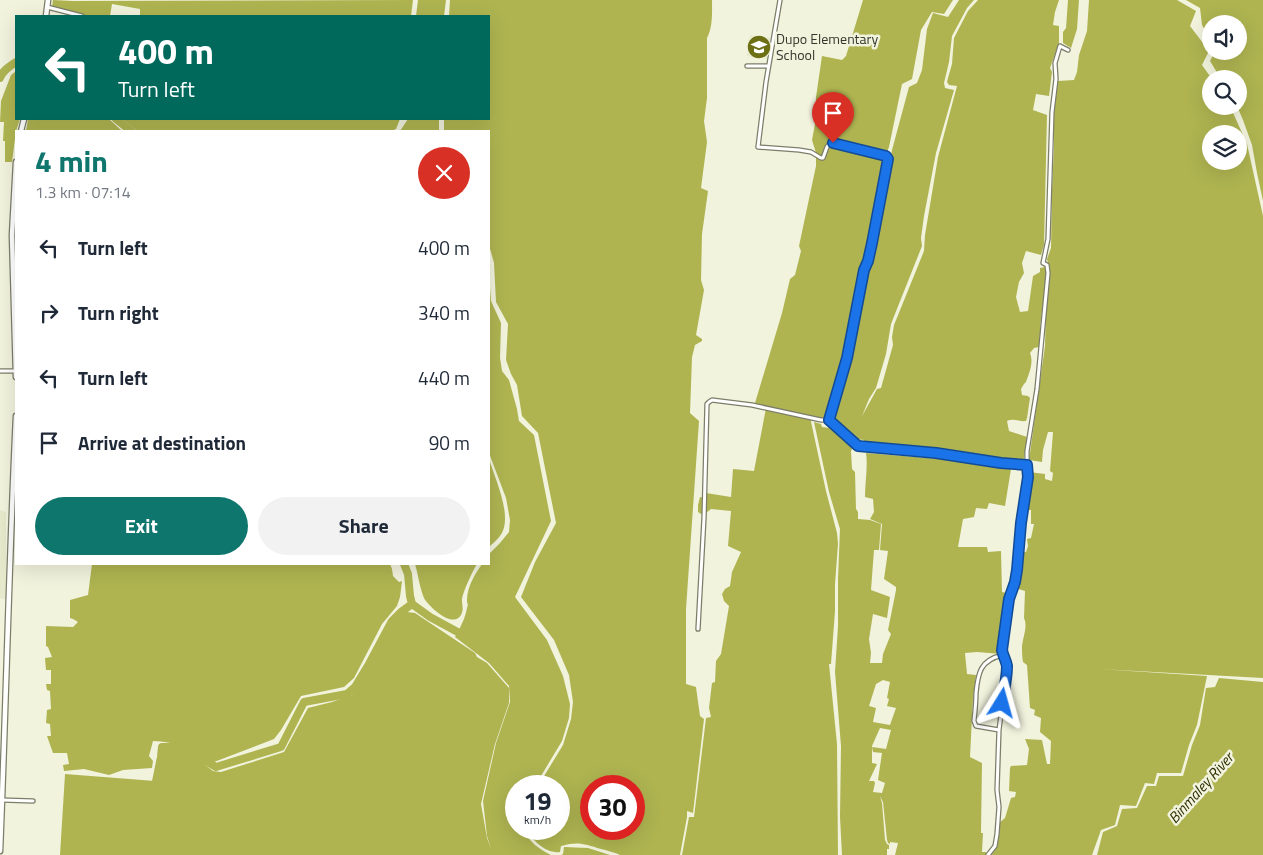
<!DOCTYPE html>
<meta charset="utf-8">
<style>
body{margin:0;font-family:"Titillium Web",sans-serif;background:#f2f2f3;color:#1f2937;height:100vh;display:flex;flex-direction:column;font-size:19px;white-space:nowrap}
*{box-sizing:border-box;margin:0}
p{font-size:16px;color:#747a83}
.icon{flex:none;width:28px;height:28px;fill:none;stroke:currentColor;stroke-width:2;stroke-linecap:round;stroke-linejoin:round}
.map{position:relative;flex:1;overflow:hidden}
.sheet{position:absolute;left:15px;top:130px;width:475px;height:435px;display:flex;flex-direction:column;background:#fff;border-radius:0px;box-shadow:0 5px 20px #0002}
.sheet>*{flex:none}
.top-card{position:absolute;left:15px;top:15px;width:475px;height:105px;border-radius:0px;box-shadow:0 5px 20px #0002;background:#00695c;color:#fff;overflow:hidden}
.tools{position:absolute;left:1202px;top:15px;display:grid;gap:10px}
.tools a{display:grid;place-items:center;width:45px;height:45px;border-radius:50%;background:#fff;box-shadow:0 5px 20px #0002;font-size:25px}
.speed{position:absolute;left:505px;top:775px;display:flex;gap:10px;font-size:25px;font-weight:700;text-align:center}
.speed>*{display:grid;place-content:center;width:65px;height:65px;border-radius:50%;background:#fff;box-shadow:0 5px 20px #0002;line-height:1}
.speed small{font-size:12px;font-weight:400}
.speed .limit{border:8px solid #d22;background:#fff;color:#111}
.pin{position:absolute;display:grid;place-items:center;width:42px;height:42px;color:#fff;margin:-51px -21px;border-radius:50% 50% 50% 0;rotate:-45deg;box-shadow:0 0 5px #0007}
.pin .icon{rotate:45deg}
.me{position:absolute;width:55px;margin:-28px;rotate:8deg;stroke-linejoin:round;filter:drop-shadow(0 0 4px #0008)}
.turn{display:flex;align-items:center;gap:18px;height:105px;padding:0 20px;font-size:22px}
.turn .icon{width:65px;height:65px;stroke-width:2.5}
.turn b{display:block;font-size:35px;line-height:42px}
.round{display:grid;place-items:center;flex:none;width:52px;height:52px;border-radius:26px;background:#f2f2f3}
.overview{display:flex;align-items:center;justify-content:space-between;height:85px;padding:0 20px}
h1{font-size:30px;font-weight:700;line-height:38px;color:#0f766e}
.primary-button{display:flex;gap:10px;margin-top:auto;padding:10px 20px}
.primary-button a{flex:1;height:58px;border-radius:30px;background:#0f766e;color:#fff;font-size:20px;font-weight:700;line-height:58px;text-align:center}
.primary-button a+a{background:#f2f2f3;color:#1f2937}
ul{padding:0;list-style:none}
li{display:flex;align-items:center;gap:15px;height:65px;padding:0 20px}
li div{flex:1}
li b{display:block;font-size:19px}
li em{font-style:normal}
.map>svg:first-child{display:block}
.built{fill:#e6e9cb}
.water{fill:#afb451;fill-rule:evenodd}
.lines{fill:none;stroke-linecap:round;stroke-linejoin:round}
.river{stroke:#afb451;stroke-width:8}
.street-casing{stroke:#7c7e6a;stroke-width:5.5}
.secondary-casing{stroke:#7c7e6a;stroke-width:7}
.street{stroke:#fff;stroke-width:3}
.secondary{stroke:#fff;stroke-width:4.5}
.route-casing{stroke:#114b97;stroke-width:12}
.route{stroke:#1a73e8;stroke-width:9}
.labels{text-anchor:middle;stroke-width:5;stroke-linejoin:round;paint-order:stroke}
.poi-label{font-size:14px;fill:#34352d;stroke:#f1f3dd;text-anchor:start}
.water-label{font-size:15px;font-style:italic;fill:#2e3004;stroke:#f1f3dd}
</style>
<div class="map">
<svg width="1263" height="855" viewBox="0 0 1263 855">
<rect width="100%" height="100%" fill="#f1f3dd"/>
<path class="built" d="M750,35L770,38L767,59L747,56Z
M0,510L6,512V599L0,598Z"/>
<path class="water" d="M53,0L72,1L413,0L411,16H140V9L112,4L110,16H85L52,7Z
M418,0H446L444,16H416Z
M450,0H712C712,12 713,27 707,38V98L704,121L707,142L701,188L708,191L702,234L701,280L704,290L696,335L702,339V341L695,345L692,357L690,413L699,421L686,609V684L696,687L700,716L704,719L693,813L687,811V817L680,855H620C614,852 608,851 601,849C585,844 578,841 561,846L560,852C546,854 532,840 526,829H559V786H538L563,745L571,719L573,702L569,675L554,640L521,597L535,562L556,523L538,433L522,416L517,385L511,374L506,360L508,324L496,302L494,263L489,245V131H444V119H489V16H449ZM591,786H634V829H591Z
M863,0H953L944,14L932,12L921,30L912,79L902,84L889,147L884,160L876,213L867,261L861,268L847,346L827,416L825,418L810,417L826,491L837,533L838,544L835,584V611L831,664H829L837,744L838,855H682L689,817H694L706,718L711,717L709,708L712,683L715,682L716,661L721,654L729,606L724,601L722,594L725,589L730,586L732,572L741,552L728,546L731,511L711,509L706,513L701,514L698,512V505L700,497L705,498L706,493L731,497L733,469L754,471L766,408L755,403L782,313L790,279L795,275L801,251L799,246L816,166V153L812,140L816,119V97L822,56L842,60L846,56Z
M959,0H974L967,8L952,36L949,62L944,83L945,88L954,90L936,153L924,216L921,238L922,246L891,324L886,354L876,388L869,399L862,416L877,389L881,388L893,345L892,337L894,325L924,251L925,235L938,157L957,86L949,85L947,82L948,78L952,64L954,38L968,11L978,0H1059L1055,12L1053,25L1059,26V43L1050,68L1052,72L1049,96L1036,94L1033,110L1047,115L1044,245L1041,255L1026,251L1022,263L1024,273L1019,282L1016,297L1020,312L1028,311L1033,276L1040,272V268L1045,267L1047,274L1041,318L1039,347L1034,348L1030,353C1034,363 1029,373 1026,382L1024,384L1021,389L1022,395L1028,396L1030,398L1027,418L1026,421C1018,422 1016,418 1007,421L1009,431L1027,437L1023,464L865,448L864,440L857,439L851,451L852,469L855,472L856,509L858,512V519L870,520L881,524L879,550H874L871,590L890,597L887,618L873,614L869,639L871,653L870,663H882L883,654L891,634L888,630L896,590V587L884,579L888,551L880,550L882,524L870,519L874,512L873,499L865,497C865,482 868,467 866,453L940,459L1011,469L1005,506L989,503L987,509L976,508L974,517L963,519L958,547H987L988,552L1001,551L1002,592L1007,593L1002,629L1001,654L977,652L965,653L967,674L976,675L973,698L970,757L982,763L981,833H983L982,852H986V855H895L898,843L890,842V844L888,843L887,840L883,802L880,796L882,803L885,840L887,844L889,845V849H887V855H842L840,817L841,746L835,672L838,626V579L840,529L829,492L814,422L821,424L822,427L829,428C834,419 835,408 838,398C850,356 858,313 867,269L870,268L877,240L880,211L892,150L909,87L917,83L922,70L927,29L933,13L948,17ZM883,680L890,682L887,698L889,699L887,706L896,708L890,725L873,722L876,708L869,706L876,684ZM880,728L891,730L886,749L872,747L873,752L882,753L878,780L885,783L882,793L873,792L875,783L874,781H869L877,764L872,763V746Z
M1068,0H1079L1077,29L1071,48L1063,43V32L1066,28Z
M1089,0H1177L1196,11L1190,26L1209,51L1202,65L1212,79L1211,106H1230L1247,144L1263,216V678L1099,669L1207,676L1197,725L1189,745L1181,773H1157L1154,784L1145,783L1136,806L1120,805L1115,825L1101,830L1092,855H991L995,850L999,823L1005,818L1011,798L1015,797L1016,792L1009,791L1010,768L1011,766L1027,765L1029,749L1025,739L1042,740L1047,764H1050L1051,741L1040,732L1041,718L1034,715L1035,710L1030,708L1027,665L1023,662C1022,657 1022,651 1022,646C1023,636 1028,627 1024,618L1025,591L1015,588L1019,552H1026L1028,546L1027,539L1031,538L1034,524H1031V510H1024L1029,472L1045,474V479L1052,481L1053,473L1050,471L1053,432H1048L1043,450L1042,462L1029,460L1045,346L1046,305L1050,272L1047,259L1051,248L1052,190L1054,147V111L1058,81L1074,80L1077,72L1079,55L1087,31ZM1211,134H1239V161H1211Z
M1186,0H1263V201L1257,173L1252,145L1243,120L1237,106H1239V79H1221L1210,61L1215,51H1239V24H1211V41L1202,25L1200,8Z
M16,71V119H20L16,131L12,162H5V141H3L4,122H0L1,101L11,75Z
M28,119H109L122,131H26Z
M122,119H400L396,129L391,131H137Z
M408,119H439V131H400Z
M489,275L491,301L501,323L500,358L502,371L509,380L517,409L519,421L534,435L551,521L515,597L547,640L563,676L570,704L569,718L562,741L535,786H516V829H523C529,842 539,849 551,855H157L155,849L152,815L162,756L165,749L172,748L193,756L213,771L221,772L284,752L308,708L332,702L352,695L372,663L391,624L401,615L407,612L415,613L475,653L477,657L487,663L509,688V703L495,744L481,804L487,838L491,849L487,836L483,801L496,743L510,702L509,686L489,663L455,637C460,628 465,619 467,608C469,601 467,607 467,600C467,587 475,574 482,564H489V554L500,543L509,532L510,520L506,498L489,453Z
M489,459C495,479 514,518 500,536C497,540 492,544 489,547Z
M92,564H390L392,569L393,576L399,582L402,581L400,597L397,606L382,624L354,678L344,687L301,696L281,730L274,739L214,762C195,751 175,741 153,741L149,756L153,761L152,768L123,770L109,775L84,769L64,771L63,765L69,764L67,753H53L47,736H51L50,724L46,723L47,710L51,709L50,691L47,690L46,684H51V670H46L45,658L52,657L48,647L46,646V626L73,627L78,622L73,619L70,618V600L88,595Z
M415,564H477C473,570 462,594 462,600C462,606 464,609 461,615C453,629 429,607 424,598C420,589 418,574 415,564Z
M1219,678L1263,682V855H1097L1103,832L1117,826L1122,809L1137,808L1147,786H1156L1159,776H1183L1192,745L1200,725L1206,688L1215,687Z
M65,774L155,781L148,813L154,855H60Z
M564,847L588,848L610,855H561L563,854Z"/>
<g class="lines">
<path class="river" d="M0,78C2,71 10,66 16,62
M116,119L131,131
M404,564L408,574L410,596L412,604L430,617L465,636
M156,855L154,850L150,811L161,757L162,747H175L197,756L216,767L281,747L304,702L347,694L355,687L369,664L392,621L401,612L412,604"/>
<g class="street-casing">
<path id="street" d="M780,0L766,82L758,147L799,150L811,152L821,158H823L827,147L830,143H833L886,157L888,159L873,243L868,261L863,270L847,359L829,420
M47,7L82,16
M747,66H768
M0,371H16
M829,420L858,446L936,453L1001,463L1027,465V451L1037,389L1048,273L1047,265L1043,263L1048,239L1052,112L1056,79L1055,63L1060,46L1068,50
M698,629L704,518L707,404L709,402L712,400L752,405L821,420H829
M999,730L976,726L974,721C975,712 976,702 976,693C978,673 980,660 1003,655
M2,800L33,801
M988,855L995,846L997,834L999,807L997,790L999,730L1007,668C1006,661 1003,657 1003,651L1009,599L1015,582L1017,569L1021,523L1028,477L1027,465"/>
</g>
<g class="secondary-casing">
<path id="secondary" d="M46,16L48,0
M21,131L24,119
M16,162L12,235L16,377
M0,851C6,706 9,561 16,416"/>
</g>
<use href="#street" class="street"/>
<use href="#secondary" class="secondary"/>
</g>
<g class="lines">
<g class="route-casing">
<path id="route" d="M833,143L886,156L888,159L872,243L868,261L864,270L847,358L829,420L858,446L936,453L1001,463L1027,465L1028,477L1021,523L1017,570L1015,582L1009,599L1002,650C1003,656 1006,660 1007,666C1007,678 1004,691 1002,703"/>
</g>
<use href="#route" class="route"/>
</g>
<defs>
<g id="school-disc" transform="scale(1.25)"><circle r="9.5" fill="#6c6f14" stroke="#f1f3dd"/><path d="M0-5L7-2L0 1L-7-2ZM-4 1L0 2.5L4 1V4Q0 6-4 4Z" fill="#fff"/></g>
</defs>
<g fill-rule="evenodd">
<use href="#school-disc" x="759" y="47"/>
</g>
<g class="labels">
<g class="poi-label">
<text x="776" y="44">Dupo Elementary<tspan x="776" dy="16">School</tspan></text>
</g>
<g class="water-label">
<text transform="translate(1201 788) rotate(-48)" y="5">Binmaley River</text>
</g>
</g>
</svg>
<div class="tools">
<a><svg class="icon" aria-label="sound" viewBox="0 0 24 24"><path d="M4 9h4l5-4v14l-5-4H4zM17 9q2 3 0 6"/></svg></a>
<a><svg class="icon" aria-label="search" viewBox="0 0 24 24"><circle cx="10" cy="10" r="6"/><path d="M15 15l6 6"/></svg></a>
<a><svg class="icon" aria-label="layers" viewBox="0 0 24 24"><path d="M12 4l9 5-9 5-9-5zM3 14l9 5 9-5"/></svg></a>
</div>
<div class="speed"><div>19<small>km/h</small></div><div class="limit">30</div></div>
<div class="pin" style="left:833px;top:143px;background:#d93025"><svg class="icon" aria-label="arrive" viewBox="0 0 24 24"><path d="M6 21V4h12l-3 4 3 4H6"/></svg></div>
<svg class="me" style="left:1002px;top:703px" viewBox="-20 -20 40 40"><path d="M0-17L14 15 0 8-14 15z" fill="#1a73e8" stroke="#fff" stroke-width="4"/></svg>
<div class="top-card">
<div class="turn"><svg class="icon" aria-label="left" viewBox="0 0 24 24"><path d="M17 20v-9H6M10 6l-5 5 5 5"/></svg><div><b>400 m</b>Turn left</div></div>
</div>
<section class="sheet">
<div class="overview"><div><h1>4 min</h1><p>1.3 km · 07:14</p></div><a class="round" style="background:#d93025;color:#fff"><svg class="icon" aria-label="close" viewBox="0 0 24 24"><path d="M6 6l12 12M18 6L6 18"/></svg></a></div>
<ul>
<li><svg class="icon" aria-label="left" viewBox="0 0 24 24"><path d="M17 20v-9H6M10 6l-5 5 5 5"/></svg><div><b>Turn left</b></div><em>400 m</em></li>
<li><svg class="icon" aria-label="right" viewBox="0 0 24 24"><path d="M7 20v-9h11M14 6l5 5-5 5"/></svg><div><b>Turn right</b></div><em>340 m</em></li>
<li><svg class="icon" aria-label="left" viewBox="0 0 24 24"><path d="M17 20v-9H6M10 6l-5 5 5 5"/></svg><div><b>Turn left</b></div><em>440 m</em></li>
<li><svg class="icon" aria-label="arrive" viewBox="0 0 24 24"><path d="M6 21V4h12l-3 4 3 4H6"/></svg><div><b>Arrive at destination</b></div><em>90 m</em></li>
</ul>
<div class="primary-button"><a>Exit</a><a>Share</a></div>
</section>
</div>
